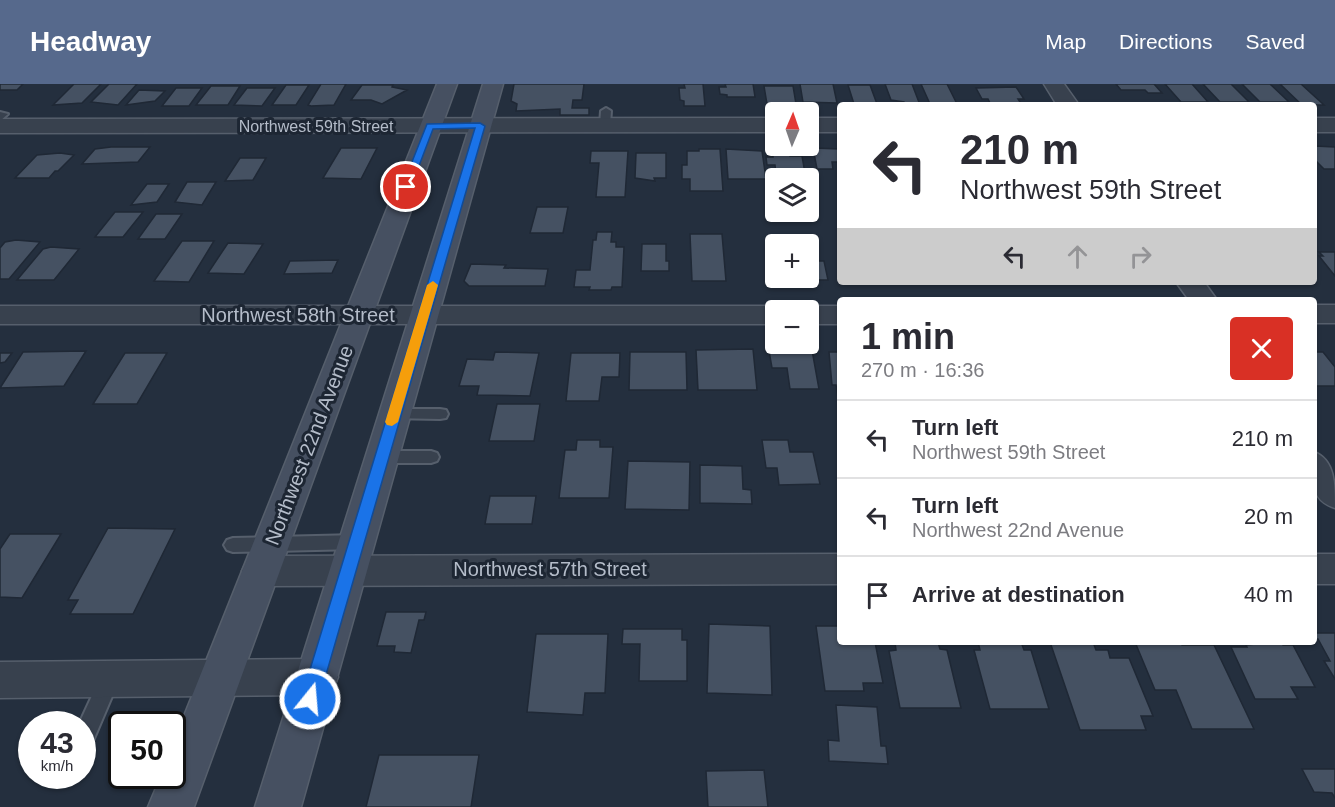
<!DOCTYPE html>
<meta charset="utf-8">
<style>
body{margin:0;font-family:Helvetica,sans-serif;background:#f2f2f3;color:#2b2b33;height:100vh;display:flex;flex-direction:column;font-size:22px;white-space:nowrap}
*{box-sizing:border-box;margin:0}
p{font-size:20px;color:#7c7c81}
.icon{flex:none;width:33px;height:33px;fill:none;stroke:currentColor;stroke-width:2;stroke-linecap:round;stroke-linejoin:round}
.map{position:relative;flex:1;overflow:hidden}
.side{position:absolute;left:837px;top:213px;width:480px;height:348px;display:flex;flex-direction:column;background:#fff;border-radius:6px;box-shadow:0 2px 4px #0004}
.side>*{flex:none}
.banner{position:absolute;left:837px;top:18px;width:480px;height:183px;border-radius:6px;box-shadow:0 2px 4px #0004;background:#fff;color:#2b2b33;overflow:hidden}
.needle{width:39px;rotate:2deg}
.buttons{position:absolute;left:765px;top:18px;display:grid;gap:12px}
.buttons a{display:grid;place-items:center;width:54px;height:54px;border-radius:6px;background:#fff;box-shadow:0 2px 4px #0004;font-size:30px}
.speed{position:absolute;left:18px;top:627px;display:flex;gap:12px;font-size:30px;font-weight:700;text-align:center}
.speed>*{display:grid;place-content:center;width:78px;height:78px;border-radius:50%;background:#fff;box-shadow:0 2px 4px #0004;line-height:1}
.speed small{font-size:15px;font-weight:400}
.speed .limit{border:3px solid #111;border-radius:9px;background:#fff;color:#111}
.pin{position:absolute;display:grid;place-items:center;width:51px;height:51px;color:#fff;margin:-26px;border:3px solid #fff;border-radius:50%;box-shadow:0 2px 6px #0007}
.me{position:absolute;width:66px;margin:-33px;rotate:17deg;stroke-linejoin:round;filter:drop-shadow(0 0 4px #0008)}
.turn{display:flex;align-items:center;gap:21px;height:126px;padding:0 24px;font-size:27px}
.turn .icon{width:78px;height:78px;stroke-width:2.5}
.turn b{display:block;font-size:42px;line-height:51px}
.lanes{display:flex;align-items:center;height:57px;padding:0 24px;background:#0003;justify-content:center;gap:30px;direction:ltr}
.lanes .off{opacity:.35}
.round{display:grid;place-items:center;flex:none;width:63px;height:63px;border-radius:6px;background:#f2f2f3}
.summary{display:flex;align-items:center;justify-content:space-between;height:102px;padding:0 24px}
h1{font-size:36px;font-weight:800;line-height:45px}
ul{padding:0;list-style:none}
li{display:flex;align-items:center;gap:18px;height:78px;padding:0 24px;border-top:2px solid #e1e1e2}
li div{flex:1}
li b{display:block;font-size:22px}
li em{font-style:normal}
header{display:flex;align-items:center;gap:36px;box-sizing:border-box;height:84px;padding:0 30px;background:#56698c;color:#fff}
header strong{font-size:28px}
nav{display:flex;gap:33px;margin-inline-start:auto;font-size:21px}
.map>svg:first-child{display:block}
.building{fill:#455162;stroke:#1f2835;stroke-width:1.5}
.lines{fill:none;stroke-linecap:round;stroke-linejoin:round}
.lane-casing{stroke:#565f6c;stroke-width:4}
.street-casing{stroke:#565f6c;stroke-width:3}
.secondary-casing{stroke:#565f6c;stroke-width:3}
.lane{fill:#38414e;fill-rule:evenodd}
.street{fill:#38414e;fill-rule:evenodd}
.secondary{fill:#465061;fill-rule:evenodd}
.route{fill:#1a73e8;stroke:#114b97;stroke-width:1.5}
.slow{fill:#f59e0b}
.labels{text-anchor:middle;stroke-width:6;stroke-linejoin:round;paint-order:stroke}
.far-street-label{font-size:16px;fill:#b4bcc9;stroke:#1d2633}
.street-label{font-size:20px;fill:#b4bcc9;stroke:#1d2633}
</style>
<header>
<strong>Headway</strong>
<nav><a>Map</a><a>Directions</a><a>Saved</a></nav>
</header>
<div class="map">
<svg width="1335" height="723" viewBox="0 0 1335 723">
<rect width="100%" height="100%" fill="#242f3e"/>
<path class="building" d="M0,0H23L17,6H0Z
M74,0H101L82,19L53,21Z
M109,0H137L118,21L91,18Z
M321,0H346L334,21L311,22L308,21Z
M514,0H584L582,16H573L572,24H589V31H560V25L516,27L517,20L511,17Z
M684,0H703L705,22H684V17L680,16L679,4H685Z
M725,0H753L755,13H727V11L720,10L719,3H726Z
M800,0H833L837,19L803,18Z
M885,0H912L920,21H905L904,18L891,16Z
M921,0H947L957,20H930Z
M1116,0H1154L1162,9H1148L1145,6H1121Z
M1165,0H1192L1208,18H1181Z
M1203,0H1231L1249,18H1220Z
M1242,0H1270L1289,18H1260Z
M1280,0H1301L1324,21H1302Z
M286,1H309L296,21H272Z
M362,1H393L392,3L407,6L382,20L371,16H351Z
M848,1H870L877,20H854Z
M211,2H240L228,21H196Z
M764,2H793L796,20H767Z
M1016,3L1024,15H1018L1022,21H991L988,15H982L976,4Z
M176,4H202L189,22H162Z
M247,4H275L262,22L234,21Z
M139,6L165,7L155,17L126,21Z
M1314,62L1335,63V85H1324L1314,75Z
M111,63H150L138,78L82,80L95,65Z
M341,64H377L361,95L323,94Z
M813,64L840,65V78H832L833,85H817Z
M699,65H720L723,107H690V95H682V81H687V67H699Z
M726,65L762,67L766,95H728Z
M591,67H628L625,113H596L599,79H590Z
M773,68H789L790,72H802L805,89H813L814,94H810L811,101H808V94H797L796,91H776L775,81H767L766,73H773Z
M60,69L74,71L58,87H55L49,94H15L37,71Z
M636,69H666V94H654L655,97L635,94Z
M240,74H266L253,96L225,97Z
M187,98H216L202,121L175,118Z
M147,100H169L157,118L131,121Z
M537,123H568L563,149H530Z
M115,128H143L123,153H95Z
M156,130H182L165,155H138Z
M597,148H612L611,158H616V163H624L622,203H612L611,206H589L590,203H574L576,186H590L593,156H596Z
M690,150H722L726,197H692Z
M16,156L40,158L9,195H0V164L5,158Z
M182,157H214L189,198L154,197Z
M228,159L263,160L244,190L208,189Z
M642,160H666V177H669V187H641Z
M51,163L79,165L54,196H17L43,165Z
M1319,168H1335V192L1319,172H1323Z
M338,176L332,189L284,190L290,177Z
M808,177H824L828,196H789V194H808Z
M471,180L506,181L504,184L548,185L545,202H469L464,197Z
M753,265L757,306H698L696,266Z
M812,266L819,305H790L787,284H772L769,267Z
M86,267L64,302L0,304L23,268Z
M495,268L539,269L530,312L477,311L479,302H459L467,275L493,276Z
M630,268H686L687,306H629Z
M829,268H840V327L836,301H832Z
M1314,268H1323L1335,283V302H1314Z
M0,269H12L5,278L0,279Z
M125,269H167L137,320H93Z
M571,269H620L619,293H602L599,317H566Z
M497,320H540L534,357H489Z
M577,356H600V363H613L609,414H559L565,366H576Z
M762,356H788L790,368H813L820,400L779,401L777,384H766Z
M628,377L690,378L689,426L625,425Z
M700,381L742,382L743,405L751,406L752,420L700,419Z
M490,412H536L532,440H485Z
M108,444L175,445L133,530H70L78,516H68Z
M10,450H61L22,514L0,513V465Z
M386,528H426L424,536H419L411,569L394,568L395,562H377Z
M709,540L770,542L772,611L707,609Z
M816,542H840V558H875L883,599H863L864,607H825Z
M623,545H682V556H687V597H639L640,560H622Z
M1314,549H1335V595L1324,577H1330L1318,555H1314Z
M536,550H608L605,609H585L583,631L527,628Z
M895,558H938L940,565L947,566L961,624H900L889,567L896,566Z
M978,558H1021L1024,566H1031L1049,625H990L974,566H980Z
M1050,558H1093L1096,566H1108L1110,574H1129L1153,632H1141L1146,646H1080Z
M1135,558H1181L1182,561H1214L1254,645H1192L1176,606H1155Z
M1255,558H1282L1283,561H1293L1315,603H1291L1298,615H1255L1231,563H1247L1246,561L1257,560Z
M836,621L877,623L881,662H886L888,680L829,677L828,656L839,657Z
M379,671H479L471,723H366Z
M1302,685H1335V714L1332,709L1314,708Z
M764,686L768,723H708L706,687Z"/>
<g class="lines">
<g class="lane-casing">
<path id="lane" d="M606,24L611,27L610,41L605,44L600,41L601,27Z
M0,28L8,30L0,37Z
M394,325H440L446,326L448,330L446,334L440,335L388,334L386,330L388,326Z
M382,367H431L437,369L439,373L437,377L431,379H382L376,377L374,373L376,369Z
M357,451L363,453L366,458L363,463L357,465L233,468L227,466L224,461L227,456L233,454Z
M109,587L116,590L119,596L90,664L82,667V640H79L102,590Z"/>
</g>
<g class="street-casing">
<path id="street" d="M1044,0H1064L1079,21H1057Z
M776,34V48L0,49V35Z
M808,34H840V48H808Z
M1314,34H1335V48H1314Z
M1176,198H1204L1217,216H1189Z
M1314,221H1335V239H1314Z
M0,222H776L787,226H776V240H0Z
M808,222H840V240H808V226H797Z
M1314,368C1335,376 1335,400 1335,424C1307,415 1314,392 1314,368Z
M840,470V500L261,502L248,498L242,487L248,476L261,472Z
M1314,470H1335V500H1314Z
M317,575L332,580L338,593L332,606L317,611L0,614V578Z"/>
</g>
<g class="secondary-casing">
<path id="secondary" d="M437,0H457L194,723H148L161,692H172V662Z
M483,0H503L301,723H255Z"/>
</g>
<use href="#lane" class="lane"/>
<use href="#street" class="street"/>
<use href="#secondary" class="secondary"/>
</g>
<path class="route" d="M480,39L485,42L319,615L316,620L310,623L304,620L301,615L475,44L433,45L411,103L406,106L402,103L427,40Z"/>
<path class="slow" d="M433,197L438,201L398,338L392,342L387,341L385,338L427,201Z"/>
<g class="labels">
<g class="far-street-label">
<text x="316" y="48">Northwest 59th Street</text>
</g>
<g class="street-label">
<text x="298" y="238">Northwest 58th Street</text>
<text transform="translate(309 361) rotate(-69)" y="7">Northwest 22nd Avenue</text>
<text x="550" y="492">Northwest 57th Street</text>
</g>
</g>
</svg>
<div class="buttons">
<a><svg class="needle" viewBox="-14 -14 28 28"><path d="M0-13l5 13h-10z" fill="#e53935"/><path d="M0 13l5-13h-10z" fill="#7c7c81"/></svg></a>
<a><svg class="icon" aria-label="layers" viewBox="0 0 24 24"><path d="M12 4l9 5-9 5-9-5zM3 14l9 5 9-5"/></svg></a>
<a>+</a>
<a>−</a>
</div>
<div class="speed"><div>43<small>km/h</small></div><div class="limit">50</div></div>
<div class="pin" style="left:406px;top:103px;background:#d93025"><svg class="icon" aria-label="arrive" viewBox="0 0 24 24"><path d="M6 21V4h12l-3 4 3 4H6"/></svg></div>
<svg class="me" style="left:310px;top:615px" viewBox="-20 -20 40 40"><circle r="17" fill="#1a73e8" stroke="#fff" stroke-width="3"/><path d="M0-11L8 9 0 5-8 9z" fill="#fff"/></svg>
<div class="banner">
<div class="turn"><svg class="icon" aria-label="left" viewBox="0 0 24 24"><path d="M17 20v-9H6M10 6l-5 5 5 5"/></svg><div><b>210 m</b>Northwest 59th Street</div></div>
<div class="lanes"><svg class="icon" aria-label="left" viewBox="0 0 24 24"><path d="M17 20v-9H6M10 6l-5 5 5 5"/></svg><svg class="icon off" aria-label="ahead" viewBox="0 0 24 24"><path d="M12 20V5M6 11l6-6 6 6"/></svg><svg class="icon off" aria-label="right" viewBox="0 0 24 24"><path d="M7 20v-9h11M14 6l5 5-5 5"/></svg></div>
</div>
<section class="side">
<div class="summary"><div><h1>1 min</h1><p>270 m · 16:36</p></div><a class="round" style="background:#d93025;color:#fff"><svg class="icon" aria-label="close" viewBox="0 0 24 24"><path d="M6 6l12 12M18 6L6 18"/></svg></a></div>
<ul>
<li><svg class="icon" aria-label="left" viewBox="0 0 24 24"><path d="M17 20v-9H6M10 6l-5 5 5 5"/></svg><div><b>Turn left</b><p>Northwest 59th Street</p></div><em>210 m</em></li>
<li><svg class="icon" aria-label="left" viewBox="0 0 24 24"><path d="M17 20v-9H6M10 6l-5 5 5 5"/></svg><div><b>Turn left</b><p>Northwest 22nd Avenue</p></div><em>20 m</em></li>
<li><svg class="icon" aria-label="arrive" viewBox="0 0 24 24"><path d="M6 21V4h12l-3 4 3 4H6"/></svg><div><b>Arrive at destination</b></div><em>40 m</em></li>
</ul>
</section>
</div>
